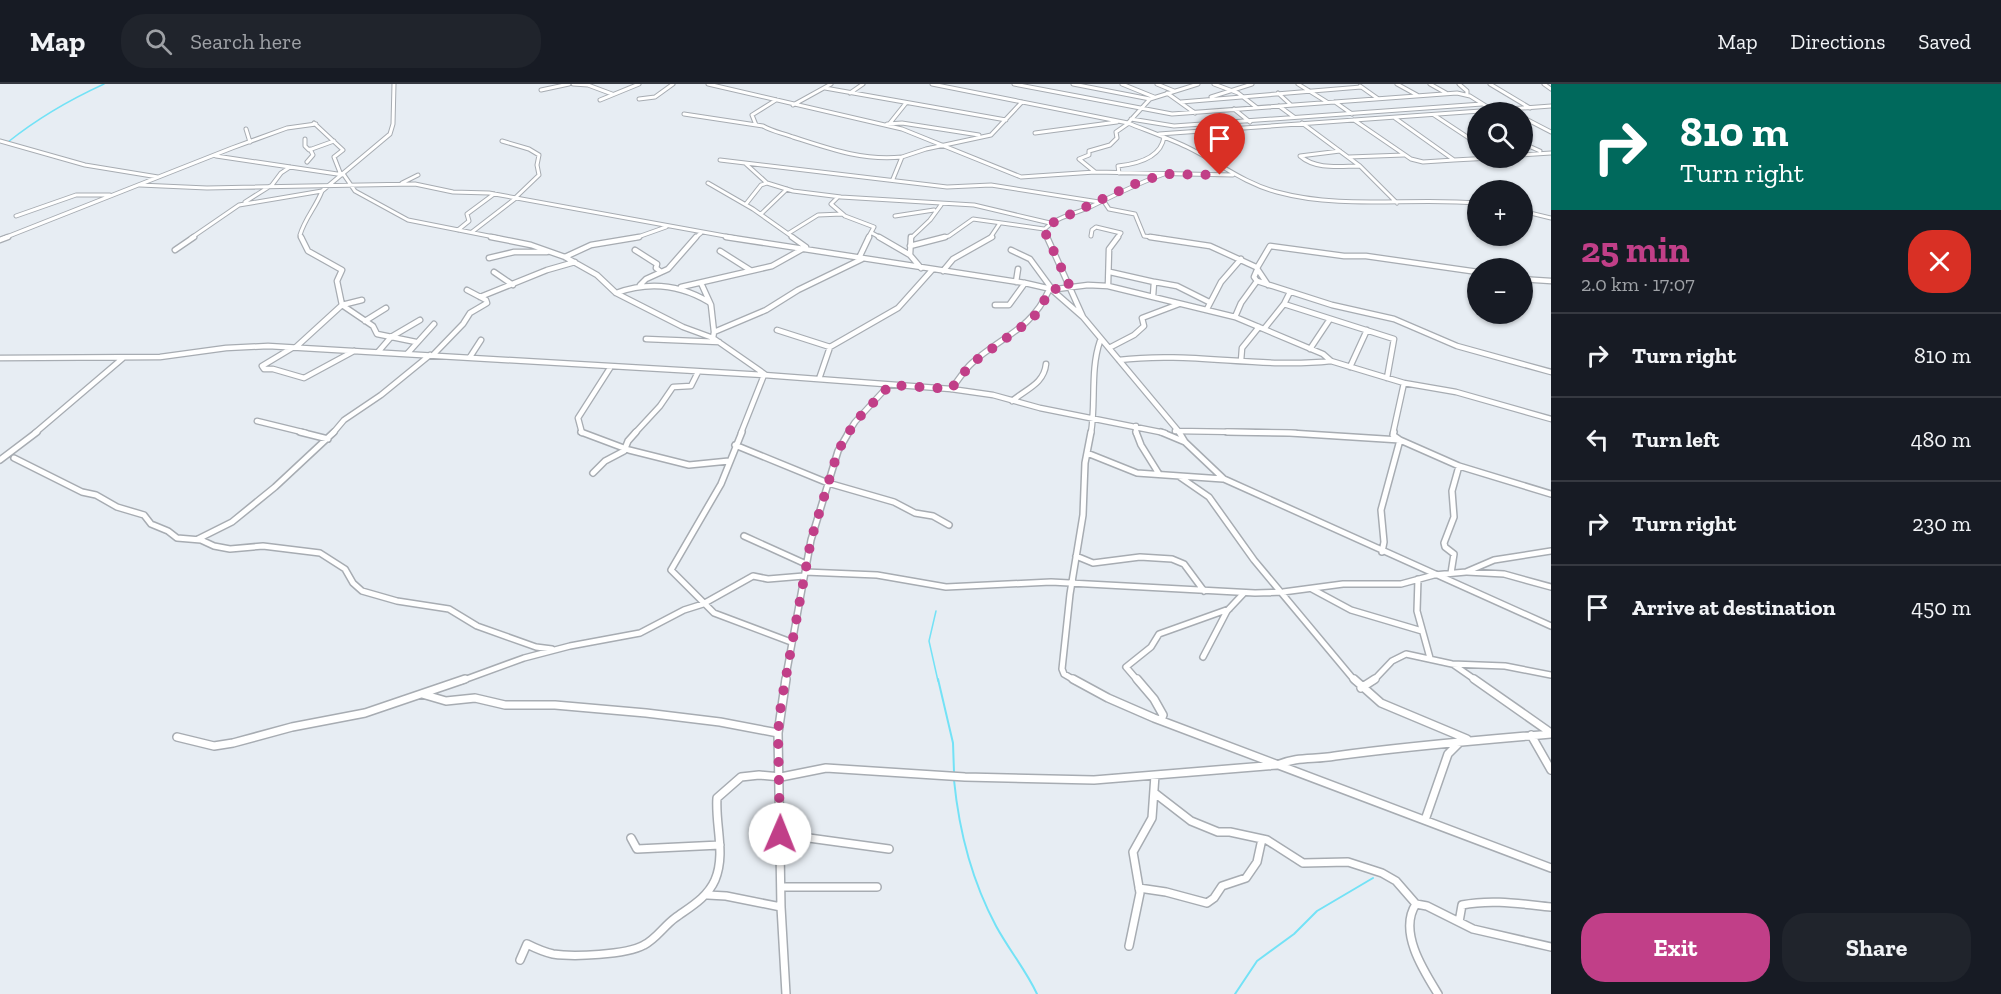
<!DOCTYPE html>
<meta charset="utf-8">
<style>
body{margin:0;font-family:"Zilla Slab",serif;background:#20242c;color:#f1f3f6;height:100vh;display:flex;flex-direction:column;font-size:22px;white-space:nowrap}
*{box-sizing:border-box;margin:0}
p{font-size:20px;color:#9ea1a6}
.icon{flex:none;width:33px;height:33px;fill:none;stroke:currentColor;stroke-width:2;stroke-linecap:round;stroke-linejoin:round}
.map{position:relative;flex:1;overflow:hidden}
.panel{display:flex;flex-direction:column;background:#171b24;width:450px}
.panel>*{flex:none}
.hud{background:#00695c;color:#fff;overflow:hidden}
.controls{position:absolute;left:1467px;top:18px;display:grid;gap:12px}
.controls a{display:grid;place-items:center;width:66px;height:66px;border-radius:50%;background:#171b24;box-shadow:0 2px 4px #0004;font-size:30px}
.pin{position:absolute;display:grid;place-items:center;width:51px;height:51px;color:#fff;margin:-62px -26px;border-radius:50% 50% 50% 0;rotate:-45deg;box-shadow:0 0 6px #0007}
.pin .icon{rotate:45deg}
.me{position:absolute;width:66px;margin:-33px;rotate:1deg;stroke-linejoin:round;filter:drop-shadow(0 0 4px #0008)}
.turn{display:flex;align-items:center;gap:21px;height:126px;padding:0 30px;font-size:27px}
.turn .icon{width:78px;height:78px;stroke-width:2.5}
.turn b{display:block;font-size:42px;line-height:51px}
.round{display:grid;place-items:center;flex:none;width:63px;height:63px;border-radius:24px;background:#20242c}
.summary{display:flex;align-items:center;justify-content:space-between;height:102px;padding:0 30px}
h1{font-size:36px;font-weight:700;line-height:45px;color:#c13f88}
.primary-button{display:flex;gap:12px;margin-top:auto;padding:12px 30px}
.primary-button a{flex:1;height:69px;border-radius:24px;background:#c13f88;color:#fff;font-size:24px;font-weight:700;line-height:69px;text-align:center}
.primary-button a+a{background:#20242c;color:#f1f3f6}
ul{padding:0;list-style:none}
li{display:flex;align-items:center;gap:18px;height:84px;padding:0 30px;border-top:2px solid #363941}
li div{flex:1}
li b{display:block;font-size:22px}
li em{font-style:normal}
header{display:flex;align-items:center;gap:36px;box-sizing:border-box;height:84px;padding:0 30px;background:#171b24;border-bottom:2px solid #363941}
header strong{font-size:28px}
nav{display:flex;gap:33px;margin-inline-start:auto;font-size:21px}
.search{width:420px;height:54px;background:#20242c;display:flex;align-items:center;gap:15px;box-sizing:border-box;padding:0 21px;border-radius:24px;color:#9ea1a6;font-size:22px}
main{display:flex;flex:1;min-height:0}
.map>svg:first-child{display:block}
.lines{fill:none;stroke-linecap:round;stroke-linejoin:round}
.stream-far1{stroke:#73e2f6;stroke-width:1.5}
.stream{stroke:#73e2f6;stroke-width:2}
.street-far3-casing{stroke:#a7acb2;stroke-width:5}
.street-far2-casing{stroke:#a7acb2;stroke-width:7}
.street-far1-casing{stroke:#a7acb2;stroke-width:8}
.street-casing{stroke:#a7acb2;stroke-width:10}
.street-far3{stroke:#fff;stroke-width:3}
.street-far2{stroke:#fff;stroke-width:4.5}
.street-far1{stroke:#fff;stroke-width:5}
.street{stroke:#fff;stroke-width:7}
.route{stroke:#c13f88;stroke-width:10;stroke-dasharray:0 18}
</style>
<header>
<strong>Map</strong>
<div class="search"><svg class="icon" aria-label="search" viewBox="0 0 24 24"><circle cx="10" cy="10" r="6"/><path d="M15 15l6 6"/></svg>Search here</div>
<nav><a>Map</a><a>Directions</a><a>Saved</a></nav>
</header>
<main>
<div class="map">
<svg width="1551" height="910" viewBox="0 0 1551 910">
<rect width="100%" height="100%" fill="#e7edf3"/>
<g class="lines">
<path class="stream-far1" d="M8,58C38,34 69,16 104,0
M936,527L929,557L938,597"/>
<path class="stream" d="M938,595L953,659L954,688
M954,696C959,747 972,797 996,842C1009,866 1026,886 1037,910
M1235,910L1257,877L1294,850L1317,827L1373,794"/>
<g class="street-far3-casing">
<path id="street-far3" d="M573,0L588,1L612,10
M708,0L902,45L1021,93L1095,88L1233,91
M932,0L1128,39
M1014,0L1172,30L1457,9L1470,12L1494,27
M1073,0L1150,15
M1122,0L1154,13
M1157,0L1174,7
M1198,0L1150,15L1128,39C1148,47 1168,54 1187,63C1218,78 1243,99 1277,108C1343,126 1411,113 1478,119
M1214,0L1238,9L1256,23
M1298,0L1327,18
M1397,0L1417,11
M1430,0L1446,9
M1459,0L1467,7V10
M1490,0L1530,24
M1544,0L1551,5
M1360,2L1377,14
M825,4L1006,36
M541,6L569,0
M850,9L863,0
M1167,9L1195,29
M1278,9L1291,21
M1211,13L1252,0
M639,15L655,13L673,0
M600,16L639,0
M1181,18L1361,3
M1335,18L1352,30
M793,21L831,0
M1279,22L1294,33
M1234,25L1250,38
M684,30L763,42C773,48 783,49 793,53C830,65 863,77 902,73
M1434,31L1478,60
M1522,33L1551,48
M1131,35L1174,42L1482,20
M1354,36L1411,75L1423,78L1454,76L1395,34
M314,39L343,66L334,73L341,91
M890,39L906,19
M1302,39L1360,82L1397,119
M887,40L902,39L979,51
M756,41L752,31L776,16
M246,45L250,58
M1035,49L1117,38
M1159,50L1551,22
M305,55V62L309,66L334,57
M0,57L85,81L158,93
M502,57L529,65L539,71L537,81L539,91L515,114
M1522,59L1540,67
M1340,67L1300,72C1316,86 1340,82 1360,82
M1522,71L1551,69
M216,72L344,91L355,107L408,136L499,154
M1349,73L1404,71
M720,76L947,103L991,101L1099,118
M1454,76L1491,74
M307,78L313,71L310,65
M746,80L767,99L793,107L841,113L974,121L1050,139
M1095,88L1079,75L1089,71V67L1110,61L1117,54L1116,48L1129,39
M1119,89L1118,82C1136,80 1161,74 1164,53
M893,95L902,73L926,65L991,51L1022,18
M402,99L418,91
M708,99L753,125L794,154
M140,101L207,104L415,100L453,108L489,109L736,154
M838,113L831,120L845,132L874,143L868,154
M1103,116L1109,125L1135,130L1144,152L1160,154
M245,118L272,101L281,89L290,83
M746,120L761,101L767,99
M1522,127L1551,134
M761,130L787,105
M16,132L76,111H110
M895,132L934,126
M458,146L469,137L467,130L494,110
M472,148L516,114
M789,149L818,131L842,130
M872,149L881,154
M1091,152L1092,146L1096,143L1121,149L1117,154
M4,154L232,64L287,44L316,40
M191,154L239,121L322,107L390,50L393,40L394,0
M302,154L300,151C305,134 316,123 322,107
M635,154L666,143
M695,154L701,149
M911,154L930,136L941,121
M940,154L949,152L973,135L1044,145
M990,154L1000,139
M1048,154L1044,146C1055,133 1075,130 1090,123C1115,111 1138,99 1164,90"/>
</g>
<g class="street-far2-casing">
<path id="street-far2" d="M491,153L531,161L565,173L597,191L616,209L683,243L713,254L766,291
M726,153L1025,199L1051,205L1083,233
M879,153L910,171
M911,153L910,171L921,184
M1047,153L1083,233L1180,349
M1150,153L1210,162L1256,183L1268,201
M0,156L8,153
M910,162L945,153
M175,166L194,153
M635,166L657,180L656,184L661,188
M1011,166L1030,175L1052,205
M720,167L750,186
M565,173L591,161L639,153
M489,174L514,168H547
M859,174L869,153
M1257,184L1270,162L1344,172H1366L1478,188
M1257,186L1254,193L1257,197L1332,221L1394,235L1457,262L1551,288
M943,187L953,175L992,153
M494,188L513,201
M1110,188L1154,198L1153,212
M1522,195L1551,197
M1016,198L1018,185
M1155,198L1177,202L1209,218
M701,199L711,221L714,248
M640,201L646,195L668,185L696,153
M1108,202L1109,165L1118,153
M681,203L772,182L806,163L792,153
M616,209C649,197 679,200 709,218
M480,213L547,186L575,178
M1284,220L1394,255L1387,294
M342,221L373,242L377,250L416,258
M342,221L362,216
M995,221H1009L1025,199
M1207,225L1221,198L1241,175
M1235,233L1241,219L1257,197
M365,237L386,224
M1264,245L1284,220L1290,208
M777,246L830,263
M713,254L714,248L766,226L798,206L862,175
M646,255L719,258
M296,263L342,221L337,197L342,186L308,167L301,153
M1109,264L1134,251L1144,242L1142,234L1179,220
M1310,265L1330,235
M378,268L391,253L420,236
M407,270L434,240
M433,271L463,240L470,229L487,219L486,216L467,206
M470,273L481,256
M0,274L160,273L226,264L268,262L764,291L951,305L993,311L1040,324L1165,349
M1119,276C1190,267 1260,285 1331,277
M1241,277L1242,264L1259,243
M262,282L264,285H273L304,294L354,267
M262,282L292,264
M1350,283L1367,246
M819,295L830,263L898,224L932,186
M1404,299L1456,308L1551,335
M951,305C958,297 964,286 972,279C1002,252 1031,246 1049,206L1088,201L1108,202L1235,233L1323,270L1331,277L1404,299L1393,349
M1012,317C1026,305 1044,300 1046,280
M257,337L306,349
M1136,342V349
M1175,347L1296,349
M35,349L123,274
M333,349L344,336L381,311L430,271
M582,349L578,334L610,284
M635,349L660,322L673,303L691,302L698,288
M741,349L764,291
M848,349L855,338L889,301
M1091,349C1096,319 1090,286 1100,257"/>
</g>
<g class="street-far1-casing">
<path id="street-far1" d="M300,348L328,355
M581,348L629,366L689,381L729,377
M742,348L721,400L671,486L714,529L791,558
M1136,348L1141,361L1159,390
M1161,348L1185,358
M1179,348L1185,358L1224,395L1551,542
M1227,348L1290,349L1400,356L1459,382L1551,410
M1394,348L1393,351L1400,356
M735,361L828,399L894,418L915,429L933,432L949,441
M1087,369L1137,389L1223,395
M14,374L82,408L96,411L117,423L144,431L151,440L168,447L177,454L201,456L214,462L230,465L263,462L320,469L345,485L353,499L362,507L397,517L449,525L477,542L536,563L552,565
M0,376L37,348
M593,389L605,377L624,367L628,357L636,348
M1180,393L1209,413L1254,476L1355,597
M744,452L806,480
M198,455L232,438L275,403L334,348
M1382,468L1384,458L1381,426L1400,356
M1076,472L1093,479L1140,473L1172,475L1184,480L1204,507
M805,488L877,491L946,503L1051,498L1255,509L1283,508L1343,500H1401L1434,491L1466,488L1494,476L1551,467
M1467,488L1504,490L1551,503
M1451,489L1454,470L1445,463L1444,459L1454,433L1452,407L1459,382
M1418,495L1417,527L1430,574
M1312,505L1351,526L1422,547
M1203,573L1227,527L1244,509
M1454,581L1477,597
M461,597L524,574L570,562L640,549L684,526L703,520L753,492L768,495L804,492
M785,597L811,456L838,367L849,348
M1076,597L1064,590L1062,585L1070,510L1083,431L1085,379L1091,348
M1138,597L1126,583L1151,563L1159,550L1229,525
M1373,597L1392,577L1406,570L1452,580L1505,582L1551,591"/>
</g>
<g class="street-casing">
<path id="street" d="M786,595L778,649L781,823L786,910
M1073,595L1108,614L1154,634L1551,784
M1137,595L1154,615L1163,631L1161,636
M1354,595L1381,619L1467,655
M1474,595L1551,649
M1361,604L1375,595
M422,610L446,617L475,614L505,621H555L646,629L720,638L778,649
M1531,651L1551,686
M177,653L214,662L233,659L292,643L365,629L465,595
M1156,710L1191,737L1218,748H1230L1267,756L1303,779L1348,778L1382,789L1396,797L1416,820
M1425,736L1448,670L1461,657
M780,750L889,765
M631,754L637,765L720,761
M781,803H877
M1139,804L1166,808L1207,819L1214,814L1222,802L1246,794L1257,778L1262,755
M708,811L726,812L781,823
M1416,820L1427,822L1473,845L1551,863
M1416,820C1398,847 1423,886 1438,910
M1459,838L1462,821C1492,815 1521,820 1551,823
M1129,862L1140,809L1133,768L1152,734L1155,691
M520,876L527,860C535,864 544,868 553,870C573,873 626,871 644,861C656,855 664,842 675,834C690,823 707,814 715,796C726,770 715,741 717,714L741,693L759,691L781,693L826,684L965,693L1094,696L1277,681C1299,672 1313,676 1335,672C1407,662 1479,656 1551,650"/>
</g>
<use href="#street-far3" class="street-far3"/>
<use href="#street-far2" class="street-far2"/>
<use href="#street-far1" class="street-far1"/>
<use href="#street" class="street"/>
</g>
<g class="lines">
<path class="route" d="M780,750L778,649L781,620L811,456L838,367L855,338L890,301L951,305L971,280L1031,236L1041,224L1049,206L1070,203L1044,146L1048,141L1132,101L1164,90L1220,91"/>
</g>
</svg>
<div class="controls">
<a><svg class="icon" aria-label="search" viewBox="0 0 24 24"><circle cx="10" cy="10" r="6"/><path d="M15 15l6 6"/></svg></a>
<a>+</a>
<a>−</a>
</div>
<div class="pin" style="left:1220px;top:91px;background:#d93025"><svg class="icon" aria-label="arrive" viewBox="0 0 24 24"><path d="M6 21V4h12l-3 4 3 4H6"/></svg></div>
<svg class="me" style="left:780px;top:750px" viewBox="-20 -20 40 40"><circle r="19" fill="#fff"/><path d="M0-13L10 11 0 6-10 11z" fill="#c13f88"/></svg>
</div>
<section class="panel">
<div class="hud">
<div class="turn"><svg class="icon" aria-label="right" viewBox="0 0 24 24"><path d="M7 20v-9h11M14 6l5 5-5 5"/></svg><div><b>810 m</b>Turn right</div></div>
</div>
<div class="summary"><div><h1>25 min</h1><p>2.0 km · 17:07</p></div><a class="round" style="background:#d93025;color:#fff"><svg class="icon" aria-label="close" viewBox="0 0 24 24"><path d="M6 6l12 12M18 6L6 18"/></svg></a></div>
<ul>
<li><svg class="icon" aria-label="right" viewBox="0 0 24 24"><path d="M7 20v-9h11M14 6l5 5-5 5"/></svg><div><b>Turn right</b></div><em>810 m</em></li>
<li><svg class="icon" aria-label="left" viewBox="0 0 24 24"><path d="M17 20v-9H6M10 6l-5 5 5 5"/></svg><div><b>Turn left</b></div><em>480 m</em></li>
<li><svg class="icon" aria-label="right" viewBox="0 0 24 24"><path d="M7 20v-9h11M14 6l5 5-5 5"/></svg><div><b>Turn right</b></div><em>230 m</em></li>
<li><svg class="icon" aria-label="arrive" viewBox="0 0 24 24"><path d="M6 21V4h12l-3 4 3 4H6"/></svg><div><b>Arrive at destination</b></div><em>450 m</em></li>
</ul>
<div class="primary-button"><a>Exit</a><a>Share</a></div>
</section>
</main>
